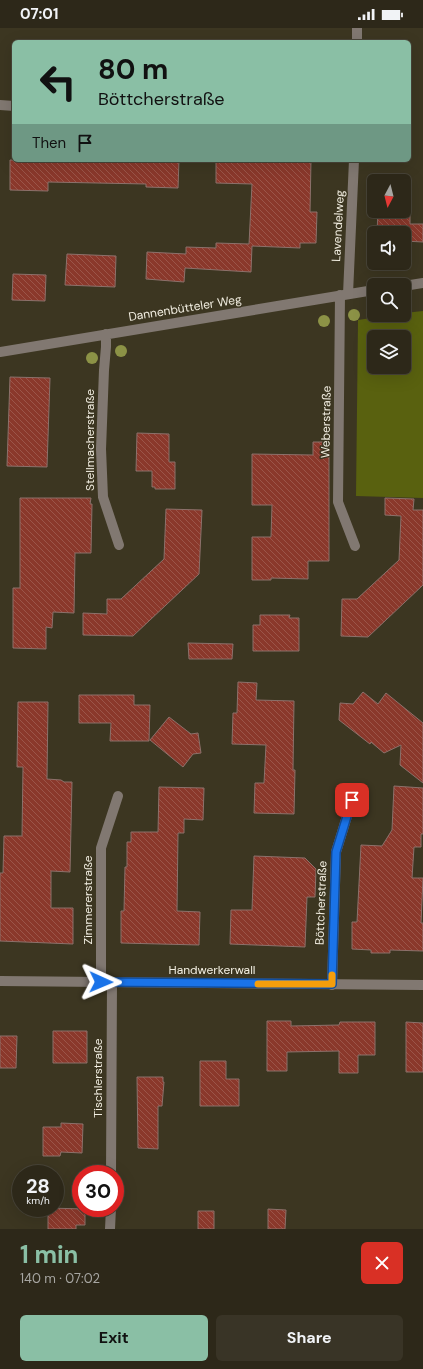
<!DOCTYPE html>
<meta charset="utf-8">
<style>
body{margin:0;font-family:"DM Sans",sans-serif;background:#393426;color:#f1f3f6;height:100vh;display:flex;flex-direction:column;font-size:15px;white-space:nowrap}
*{box-sizing:border-box;margin:0}
p{font-size:13px;color:#a7a6a2}
.icon{flex:none;width:22px;height:22px;fill:none;stroke:currentColor;stroke-width:2;stroke-linecap:round;stroke-linejoin:round}
.map{position:relative;height:1201px;overflow:hidden}
.panel{display:flex;flex-direction:column;background:#2d2819;flex:1}
.panel>*{flex:none}
.hud{position:absolute;left:12px;top:12px;width:399px;height:122px;border-radius:6px;box-shadow:0 4px 16px #0002,0 0 0 1px #484438;background:#8abfa5;color:#111;overflow:hidden}
.needle{width:26px;rotate:187deg}
.controls{position:absolute;left:367px;top:146px;display:grid;gap:8px}
.controls a{display:grid;place-items:center;width:44px;height:44px;border-radius:6px;background:#2d2819;box-shadow:0 4px 16px #0002,0 0 0 1px #484438;font-size:20px}
.speed{position:absolute;left:12px;top:1137px;display:flex;gap:8px;font-size:20px;font-weight:700;text-align:center}
.speed>*{display:grid;place-content:center;width:52px;height:52px;border-radius:50%;background:#2d2819;box-shadow:0 4px 16px #0002,0 0 0 1px #484438;line-height:1}
.speed small{font-size:10px;font-weight:400}
.speed .limit{border:6px solid #d22;background:#fff;color:#111}
.pin{position:absolute;display:grid;place-items:center;width:34px;height:34px;color:#fff;margin:-17px;border-radius:8px;box-shadow:0 2px 6px #0006}
.me{position:absolute;width:44px;margin:-22px;rotate:91deg;stroke-linejoin:round;filter:drop-shadow(0 0 3px #0008)}
.turn{display:flex;align-items:center;gap:14px;height:84px;padding:0 20px;font-size:18px}
.turn .icon{width:52px;height:52px;stroke-width:2.5}
.turn b{display:block;font-size:28px;line-height:34px}
.then{display:flex;align-items:center;height:38px;padding:0 20px;background:#0003;gap:8px;font-size:15px}
.round{display:grid;place-items:center;flex:none;width:42px;height:42px;border-radius:6px;background:#393426}
.summary{display:flex;align-items:center;justify-content:space-between;height:68px;padding:0 20px}
h1{font-size:24px;font-weight:700;line-height:30px;color:#8abfa5}
.action{display:flex;gap:8px;margin-top:auto;padding:8px 20px}
.action a{flex:1;height:46px;border-radius:6px;background:#8abfa5;color:#111;font-size:16px;font-weight:700;line-height:46px;text-align:center}
.action a+a{background:#393426;color:#f1f3f6}
.status{display:flex;justify-content:space-between;align-items:center;height:28px;padding:0 20px;background:#2d2819;direction:ltr}
.status svg{height:11px;fill:currentColor}
.map>svg:first-child{display:block}
.grass{fill:#59610f;fill-rule:evenodd}
.building{fill:url(#building-back-hatch);stroke:#8c716b}
.lines{fill:none;stroke-linecap:round;stroke-linejoin:round}
.minor{stroke:#817871;stroke-width:10}
.tree{fill:#8c9246}
.route-casing{stroke:#114b97;stroke-width:10}
.route{stroke:#1a73e8;stroke-width:7}
.slow{stroke:#f59e0b;stroke-width:7}
.labels{text-anchor:middle;stroke-width:3;stroke-linejoin:round;paint-order:stroke}
.street-label{font-size:12px;fill:#f2eee1;stroke:#3c3621}
</style>
<div class="status"><b>07:01</b><svg viewBox="0 0 49 12"><path d="M0 12V9h3v3zM5 12V6h3v6zM10 12V3h3v9zM15 12V0h3v12zM26 1h20v11H26zM47 4h2v5h-2z"/></svg></div>
<div class="map">
<svg width="423" height="1201" viewBox="0 0 423 1201">
<defs>
<pattern id="building-back-hatch" width="6" height="6" patternUnits="userSpaceOnUse"><rect width="6" height="6" fill="#8a382b"/><path d="M-1 5l2 2M0 0l6 6M5-1l2 2" fill="none" stroke="#9b5549"/></pattern>
</defs>
<rect width="100%" height="100%" fill="#3c3621"/>
<path class="grass" d="M423,283V470L356,468L358,292L392,287H404V285ZM374,309H404V339H374Z"/>
<path class="building" d="M10,132H179L178,160L146,159V156L48,154V163L10,162Z
M216,132H311L310,184H317L316,215H300V220L252,218L251,244L185,240L184,254L146,251L147,224L186,226V219L216,220V215L249,216L252,156L216,155Z
M378,183H410V196H423V214L404,213V205H377Z
M67,226L116,228L115,259L65,257Z
M13,246L46,247L45,273L12,272Z
M10,349L50,350L47,439L7,438Z
M137,405L169,406V434H175V461H155V459H152V443H136Z
M313,414H329V533H308V551L271,550V552H252V509H271L272,477H252V426L313,427Z
M20,470H91L90,476H92L91,525H75L74,585L53,584L52,600L46,599V621L13,620V560H20Z
M385,470L414,471L413,482H423V557L368,609L341,608L342,571H357L399,532L401,488L385,487Z
M166,481L202,482L199,546L133,608L83,607V585L107,586V571H121L164,531Z
M260,587H290L289,590H299V623H253V597H260Z
M188,615L233,616L232,631H189Z
M238,654L257,655L256,672L294,673L293,742H295L294,786L254,785L255,755H264L266,717L232,716L233,685H237Z
M363,664L378,676L386,665L423,695V755L400,737L401,717L384,725L371,714L370,716L339,692L340,675L353,676Z
M79,667H134V677H150L149,713H110L111,695H79Z
M18,674H48L47,751L61,752L64,754H72L70,844L51,843V880H73V916L0,913V845H3L4,808H22L23,739H17Z
M169,689L191,706L198,705L201,725L193,726L183,739L150,712Z
M394,758L423,760V806H421V819H414L412,850H423L421,895H423V923L390,922V925H371V922L352,921V894H357L361,817L382,818L392,802Z
M159,759L204,760L203,792L184,791V805H178L177,883L200,884L199,917L121,915V883H124L125,839H127V814H131V804H158Z
M254,828L305,830L316,841L315,869H307L305,919L230,916L231,882H252Z
M267,993H291V998L339,997L340,994H375V1027H358V1045H339V1023L287,1024V1043H267Z
M406,994L423,995V1044H406Z
M53,1003H87V1035H53Z
M0,1008H17L16,1040H0Z
M200,1033H226V1051H239V1078H200Z
M137,1049H163V1054H164L162,1078H158V1121L138,1120Z
M61,1095L83,1096L82,1125L61,1124L60,1128H43V1099H61Z
M48,1180L85,1181V1197H76V1201H48Z
M268,1181L286,1182L285,1201H268Z
M198,1183H214V1201H198Z"/>
<g class="lines">
<path class="minor" d="M357,14V0
M0,77L14,78
M404,258L423,255
M348,266L354,132
M340,267L338,474L355,518
M106,306V319L104,342L101,421L103,469L119,517
M0,324L374,262
M0,953L423,957
M101,954V820L118,768
M332,957L336,824L352,772
M111,1146L112,955
M110,1201L111,1180"/>
</g>
<g class="tree">
<circle cx="354" cy="287" r="6"/>
<circle cx="324" cy="293" r="6"/>
<circle cx="121" cy="323" r="6"/>
<circle cx="92" cy="330" r="6"/>
</g>
<g class="lines">
<g class="route-casing">
<path id="route" d="M101,954L332,956L336,824L352,772"/>
</g>
<use href="#route" class="route"/>
<path class="slow" d="M258,956H332V947"/>
</g>
<g class="labels">
<g class="street-label">
<text transform="translate(338 198) rotate(-87)" y="4">Lavendelweg</text>
<text transform="translate(185 280) rotate(-9)" y="4">Dannenbütteler Weg</text>
<text transform="translate(326 394) rotate(-89)" y="4">Weberstraße</text>
<text transform="translate(90 412) rotate(-90)" y="4">Stellmacherstraße</text>
<text transform="translate(88 872) rotate(-90)" y="4">Zimmererstraße</text>
<text transform="translate(321 875) rotate(-88)" y="4">Böttcherstraße</text>
<text x="212" y="946">Handwerkerwall</text>
<text transform="translate(98 1050) rotate(-90)" y="4">Tischlerstraße</text>
</g>
</g>
</svg>
<div class="controls">
<a><svg class="needle" viewBox="-14 -14 28 28"><path d="M0-13l5 13h-10z" fill="#e53935"/><path d="M0 13l5-13h-10z" fill="#a7a6a2"/></svg></a>
<a><svg class="icon" aria-label="sound" viewBox="0 0 24 24"><path d="M4 9h4l5-4v14l-5-4H4zM17 9q2 3 0 6"/></svg></a>
<a><svg class="icon" aria-label="search" viewBox="0 0 24 24"><circle cx="10" cy="10" r="6"/><path d="M15 15l6 6"/></svg></a>
<a><svg class="icon" aria-label="layers" viewBox="0 0 24 24"><path d="M12 4l9 5-9 5-9-5zM3 14l9 5 9-5"/></svg></a>
</div>
<div class="speed"><div>28<small>km/h</small></div><div class="limit">30</div></div>
<div class="pin" style="left:352px;top:772px;background:#d93025"><svg class="icon" aria-label="arrive" viewBox="0 0 24 24"><path d="M6 21V4h12l-3 4 3 4H6"/></svg></div>
<svg class="me" style="left:101px;top:954px" viewBox="-20 -20 40 40"><path d="M0-17L14 15 0 8-14 15z" fill="#1a73e8" stroke="#fff" stroke-width="4"/></svg>
<div class="hud">
<div class="turn"><svg class="icon" aria-label="left" viewBox="0 0 24 24"><path d="M17 20v-9H6M10 6l-5 5 5 5"/></svg><div><b>80 m</b>Böttcherstraße</div></div>
<div class="then">Then<svg class="icon" aria-label="arrive" viewBox="0 0 24 24"><path d="M6 21V4h12l-3 4 3 4H6"/></svg></div>
</div>
</div>
<section class="panel">
<div class="summary"><div><h1>1 min</h1><p>140 m · 07:02</p></div><a class="round" style="background:#d93025;color:#fff"><svg class="icon" aria-label="close" viewBox="0 0 24 24"><path d="M6 6l12 12M18 6L6 18"/></svg></a></div>
<div class="action"><a>Exit</a><a>Share</a></div>
</section>
